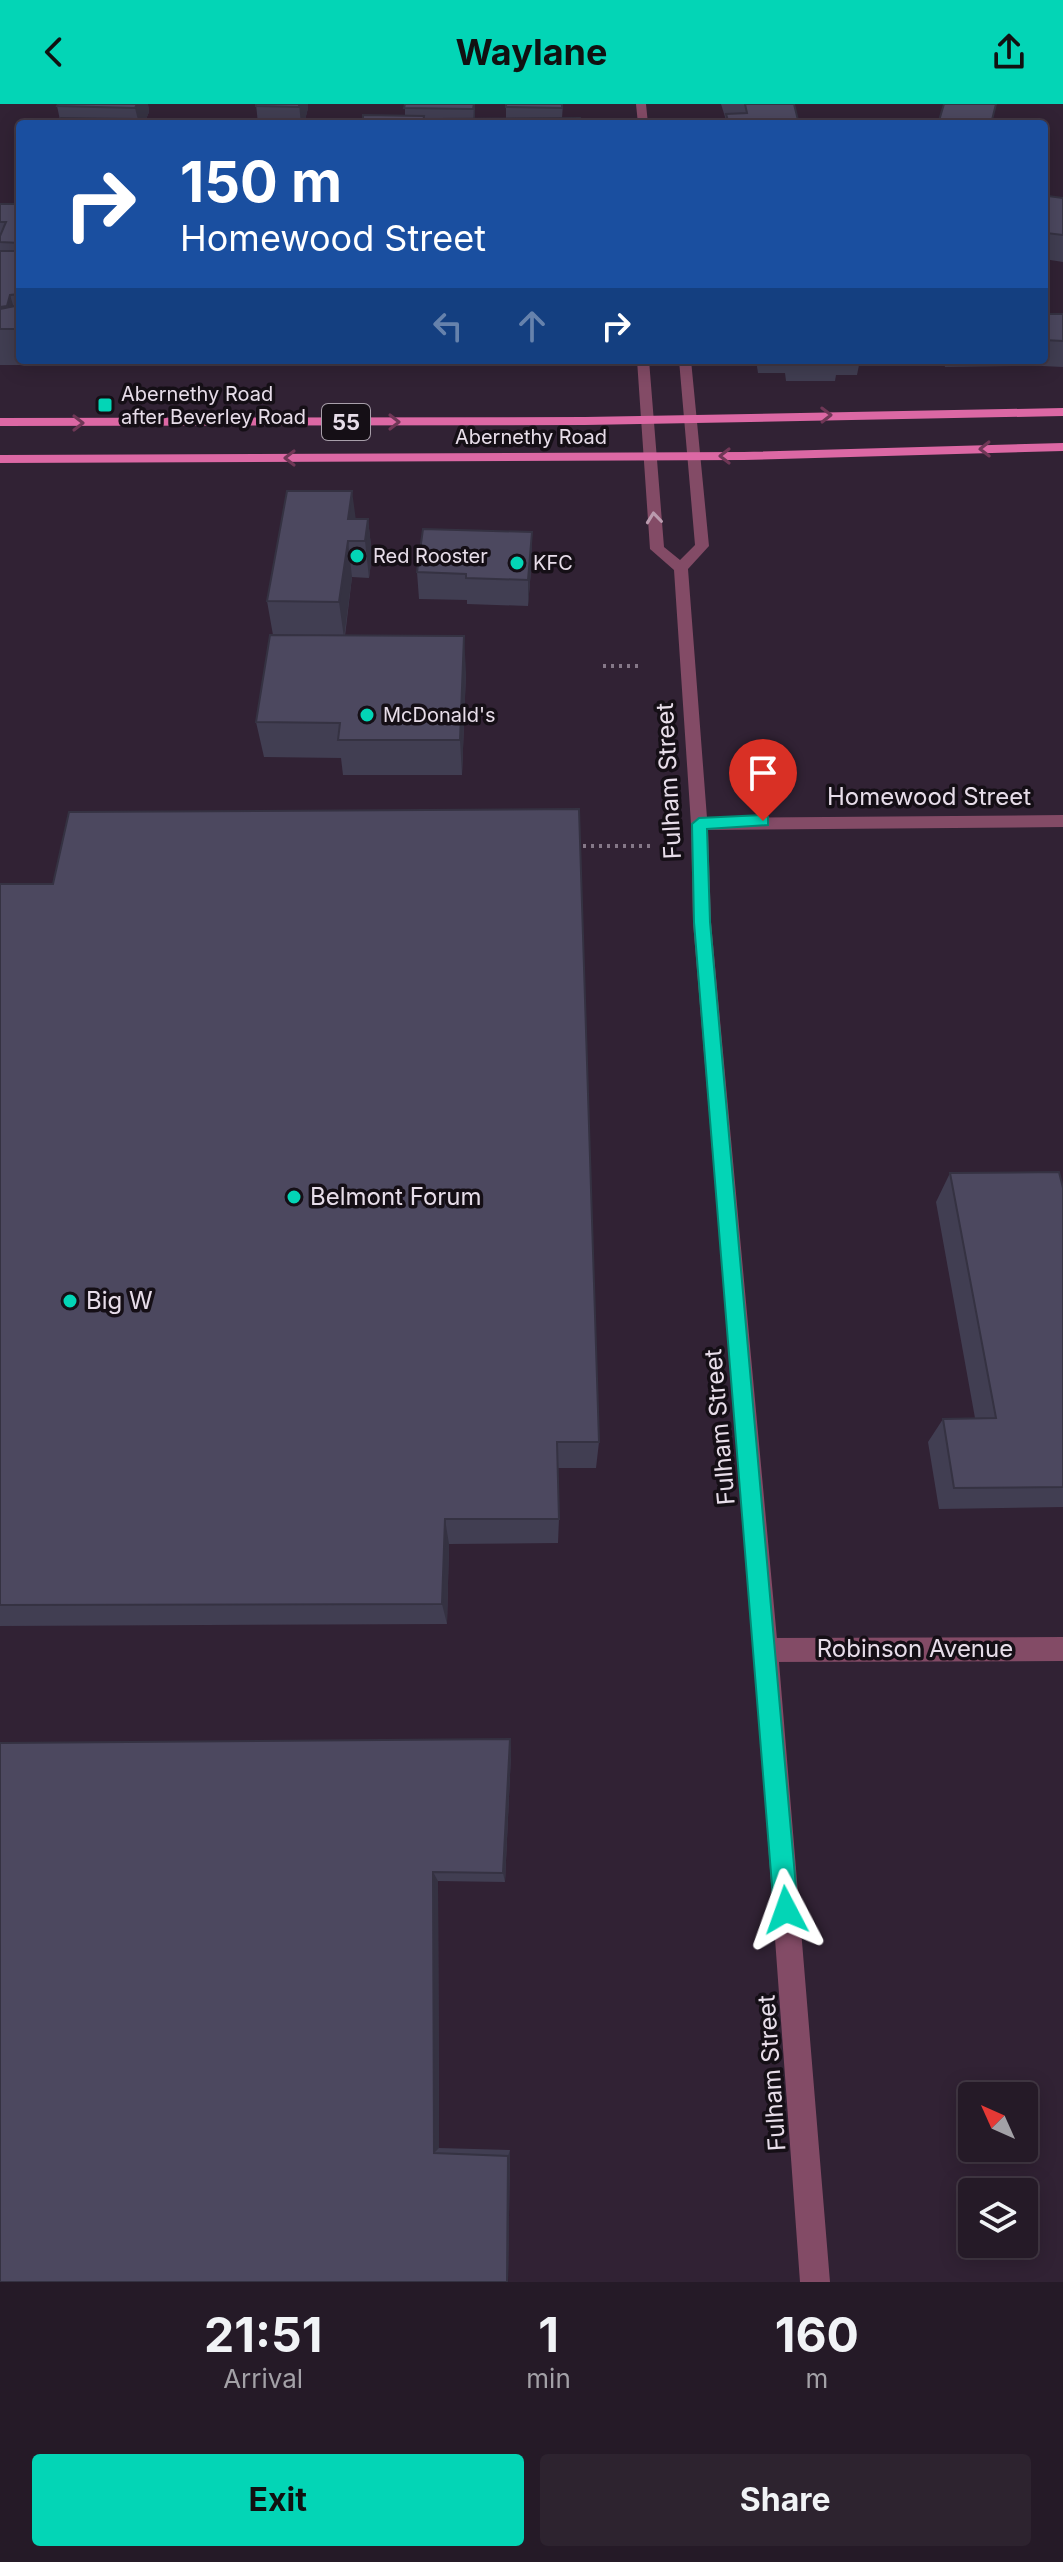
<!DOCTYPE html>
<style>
body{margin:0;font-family:Inter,sans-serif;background:#2d232f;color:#f1f3f6;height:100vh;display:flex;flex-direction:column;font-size:30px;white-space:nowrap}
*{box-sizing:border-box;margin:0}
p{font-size:26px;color:#a3a1a7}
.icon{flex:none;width:44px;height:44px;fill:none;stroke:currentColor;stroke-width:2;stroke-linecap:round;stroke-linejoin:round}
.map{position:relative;height:2178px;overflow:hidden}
.drawer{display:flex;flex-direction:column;background:#251a27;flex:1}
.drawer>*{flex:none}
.guide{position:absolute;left:16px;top:16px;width:1032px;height:244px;border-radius:8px;box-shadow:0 4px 20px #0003,0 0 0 2px #423844;background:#1a4fa0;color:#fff;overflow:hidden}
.needle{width:52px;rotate:315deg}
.buttons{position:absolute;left:958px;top:1978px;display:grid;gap:16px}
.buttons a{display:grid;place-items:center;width:80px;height:80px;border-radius:8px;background:#251a27;box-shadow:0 4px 20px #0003,0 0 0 2px #423844;font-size:40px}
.pin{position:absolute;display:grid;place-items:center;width:68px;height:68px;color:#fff;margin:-82px -34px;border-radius:50% 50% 50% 0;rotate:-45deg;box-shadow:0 0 8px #0007}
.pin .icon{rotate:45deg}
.me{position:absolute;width:88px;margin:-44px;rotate:356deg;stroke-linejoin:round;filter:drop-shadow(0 0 6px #0008)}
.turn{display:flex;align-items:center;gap:28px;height:168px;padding:0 32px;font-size:36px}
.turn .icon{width:104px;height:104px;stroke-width:2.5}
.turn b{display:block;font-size:56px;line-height:68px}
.lanes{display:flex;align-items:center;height:76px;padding:0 32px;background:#0003;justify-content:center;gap:40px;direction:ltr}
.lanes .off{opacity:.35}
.eta{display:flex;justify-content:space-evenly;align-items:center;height:136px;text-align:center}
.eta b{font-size:48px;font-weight:700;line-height:56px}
.button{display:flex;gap:16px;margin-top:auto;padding:16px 32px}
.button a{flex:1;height:92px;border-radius:8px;background:#03d5b6;color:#111;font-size:32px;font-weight:700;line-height:92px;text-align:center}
.button a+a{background:#2d232f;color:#f1f3f6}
header{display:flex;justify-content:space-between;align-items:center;height:104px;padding:0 32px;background:#03d5b6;color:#111;font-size:36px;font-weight:700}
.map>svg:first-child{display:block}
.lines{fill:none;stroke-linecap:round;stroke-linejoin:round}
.path{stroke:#857888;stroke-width:4;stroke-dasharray:3 5;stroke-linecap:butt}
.service{fill:#834b66;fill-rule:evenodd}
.minor{fill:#834b66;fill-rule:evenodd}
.primary{fill:#dc68a4;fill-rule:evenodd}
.wall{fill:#413e52}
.shaded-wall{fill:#353242}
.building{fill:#4c485f;stroke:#353242;stroke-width:2}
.oneway{stroke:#6f3756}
.oneway2{stroke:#ba9bae}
.route{fill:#03d5b6;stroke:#028a76;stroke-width:2}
.poi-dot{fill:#03d5b6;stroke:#150f16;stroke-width:3}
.labels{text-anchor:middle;stroke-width:7;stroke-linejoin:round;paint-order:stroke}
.far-poi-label{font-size:20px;fill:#e7dde9;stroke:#150f16;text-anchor:start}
.far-street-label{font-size:20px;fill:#e7dde9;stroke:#150f16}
.shield{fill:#150f16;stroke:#a89faa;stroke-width:2}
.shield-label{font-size:22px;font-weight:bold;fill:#e7dde9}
.street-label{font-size:24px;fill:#e7dde9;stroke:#150f16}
.poi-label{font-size:24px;fill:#e7dde9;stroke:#150f16;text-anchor:start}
</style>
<header><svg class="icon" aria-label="back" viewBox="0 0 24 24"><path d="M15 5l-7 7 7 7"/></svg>Waylane<svg class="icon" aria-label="share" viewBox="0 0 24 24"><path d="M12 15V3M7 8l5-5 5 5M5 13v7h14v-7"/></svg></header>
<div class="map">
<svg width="1063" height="2178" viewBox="0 0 1063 2178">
<rect width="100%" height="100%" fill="#312234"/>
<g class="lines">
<path class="path" d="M603,562H638
M575,742H652"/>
<path class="service" d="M1063,1533V1557L766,1558L758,1554L754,1546L758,1538L766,1534Z"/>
<path class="minor" d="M636,0H646L648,20H638Z
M637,256H649L664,443L680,456L695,441L679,256H691L709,442L688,465L707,714L1063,711V723L708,726L711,818L778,1546L830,2178H800L754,1546L693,818L691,720L674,466L650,445Z"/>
<path class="primary" d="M1063,304V312L585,321L0,322V314L585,313Z
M1063,339V347L744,356L0,359V351L744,348Z"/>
</g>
<path class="wall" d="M148,0L149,8L144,20H59L60,16L57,2Z
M256,0H308V4L304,20H258Z
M405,0H475V15L506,14V0H563L562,14L580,20H363L405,12Z
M721,0H792L799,20H725L726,16Z
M1048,92L1063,94V158L1044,155V107Z
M0,100H20V256H211L210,261H0Z
M1044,210H1063V263L1022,261L1020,256H1044Z
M756,256H860L857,271H836L835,277H786L785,269H758Z
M943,256H1014L1013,262L945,263Z
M356,415H368L372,451L369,474L352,473L345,532L466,568L462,671H343L341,654L264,653L256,618L273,531L267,497Z
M532,454L528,502L467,500V496L419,495L417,468Z
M0,780L599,1338L596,1364H557L559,1415L558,1439L449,1440L447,1520L0,1522Z
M950,1069L1063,1084V1403L939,1405L928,1338L943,1315L975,1314L936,1098Z
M510,1635L511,1650L505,1778L438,1777L439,2044L510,2046L508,2178H0Z"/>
<path class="shaded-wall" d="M137,0H148L149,8L144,20H139L135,4Z
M299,0H308V4L304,20H301Z
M474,0H475V20H473Z
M10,191L20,224L7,202Z
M352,387L357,424L348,415Z
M368,415L372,451L369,474L365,437Z
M532,428V454L528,502V476Z
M348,437L352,473L344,534L339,498Z
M464,532L466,568L462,671L460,636Z
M445,1415L449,1440L447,1520L442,1500Z
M510,1635L511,1650L505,1778L503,1769Z
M433,1768L438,1777L439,2044L434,2049Z
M510,2046L508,2178H507L508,2052Z"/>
<path class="building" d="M58,0H137L135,4L57,2Z
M256,0H299V3L256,2Z
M405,0H474L473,5L404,4Z
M506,0H562V4L506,3Z
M745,0H794L799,20H729L726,10L747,9Z
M944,0H996L991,20H938Z
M363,11L424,12L423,20H363Z
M61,14L132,15L130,20H59Z
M580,14V20H440V15Z
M1048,92L1063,94V131L1047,129L1045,140H1044V109H1047Z
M0,100H20V139L0,138V132L6,118H0Z
M0,147H20V190L10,191L7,202L0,203Z
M20,201V225H0V205Z
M1044,210H1063V237L1044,236Z
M287,387H352L348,415H368L365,437H348L339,498L267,497Z
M423,425L532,428L528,476L466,474V470L417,468Z
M270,531L464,532L460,636H338L340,619L256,618Z
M579,705L599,1338H557L559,1415H445L442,1500L0,1501V780H53L69,708Z
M1059,1068L1063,1084V1383L954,1384L943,1315L996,1314L950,1069Z
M510,1635L503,1769L433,1768L434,2049L508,2052L507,2178H0V1639Z"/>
<defs><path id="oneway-chevron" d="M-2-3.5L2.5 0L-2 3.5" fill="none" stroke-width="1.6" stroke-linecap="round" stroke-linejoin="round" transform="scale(2)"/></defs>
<g class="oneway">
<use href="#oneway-chevron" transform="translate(826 311) rotate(-1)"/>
<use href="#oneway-chevron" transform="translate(394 318)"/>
<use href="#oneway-chevron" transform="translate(78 319)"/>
<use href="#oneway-chevron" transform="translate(985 345) rotate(179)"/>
<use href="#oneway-chevron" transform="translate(725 352) rotate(-180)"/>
<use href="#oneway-chevron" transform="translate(290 354) rotate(180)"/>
</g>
<use class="oneway2" href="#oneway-chevron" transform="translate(654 414) rotate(-96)"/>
<path class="route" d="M763,711L768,713V721L707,725L710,818L798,1806L794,1815L786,1818L778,1815L774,1806L694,818L692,720L699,714Z"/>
<g class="poi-dot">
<rect x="97" y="293" width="16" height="16" rx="4"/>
<circle cx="357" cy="452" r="8"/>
<circle cx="517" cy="459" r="8"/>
<circle cx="367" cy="611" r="8"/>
<circle cx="294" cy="1093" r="8"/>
<circle cx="70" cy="1197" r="8"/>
</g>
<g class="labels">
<g class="far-poi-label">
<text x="121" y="297">Abernethy Road<tspan x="121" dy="23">after Beverley Road</tspan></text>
<text x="373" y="459">Red Rooster</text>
<text x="533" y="466">KFC</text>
<text x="383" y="618">McDonald's</text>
</g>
<g class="far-street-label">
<text x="531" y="340">Abernethy Road</text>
</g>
<rect class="shield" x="322" y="300" width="48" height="36" rx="6"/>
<g class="shield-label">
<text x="346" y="326">55</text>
</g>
<g class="street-label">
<text transform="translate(669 677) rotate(-93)" y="8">Fulham Street</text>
<text x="929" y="701">Homewood Street</text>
<text transform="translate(720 1323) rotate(-95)" y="8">Fulham Street</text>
<text x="915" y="1553">Robinson Avenue</text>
<text transform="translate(772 1969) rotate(-94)" y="8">Fulham Street</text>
</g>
<g class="poi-label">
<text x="310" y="1101">Belmont Forum</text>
<text x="86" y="1205">Big W</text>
</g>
</g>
</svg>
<div class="buttons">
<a><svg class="needle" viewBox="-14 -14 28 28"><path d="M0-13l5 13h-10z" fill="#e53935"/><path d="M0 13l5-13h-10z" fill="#a3a1a7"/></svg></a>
<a><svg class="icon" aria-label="layers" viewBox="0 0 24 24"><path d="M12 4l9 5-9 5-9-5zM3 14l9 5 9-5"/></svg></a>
</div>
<div class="pin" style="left:763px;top:717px;background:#d93025"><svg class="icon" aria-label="arrive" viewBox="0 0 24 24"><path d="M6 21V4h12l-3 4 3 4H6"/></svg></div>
<svg class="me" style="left:786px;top:1806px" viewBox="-20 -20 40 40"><path d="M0-17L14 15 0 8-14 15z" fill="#03d5b6" stroke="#fff" stroke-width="4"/></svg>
<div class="guide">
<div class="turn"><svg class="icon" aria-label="right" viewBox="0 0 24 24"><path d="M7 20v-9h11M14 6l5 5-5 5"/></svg><div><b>150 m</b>Homewood Street</div></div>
<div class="lanes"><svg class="icon off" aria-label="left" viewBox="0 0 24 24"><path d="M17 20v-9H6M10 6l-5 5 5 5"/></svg><svg class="icon off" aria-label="ahead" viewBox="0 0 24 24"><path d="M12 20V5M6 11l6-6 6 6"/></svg><svg class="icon" aria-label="right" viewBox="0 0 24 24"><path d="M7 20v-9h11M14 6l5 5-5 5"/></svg></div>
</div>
</div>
<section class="drawer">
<div class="eta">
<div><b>21:51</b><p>Arrival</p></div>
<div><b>1</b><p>min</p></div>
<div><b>160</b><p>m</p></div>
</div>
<div class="button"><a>Exit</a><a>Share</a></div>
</section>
